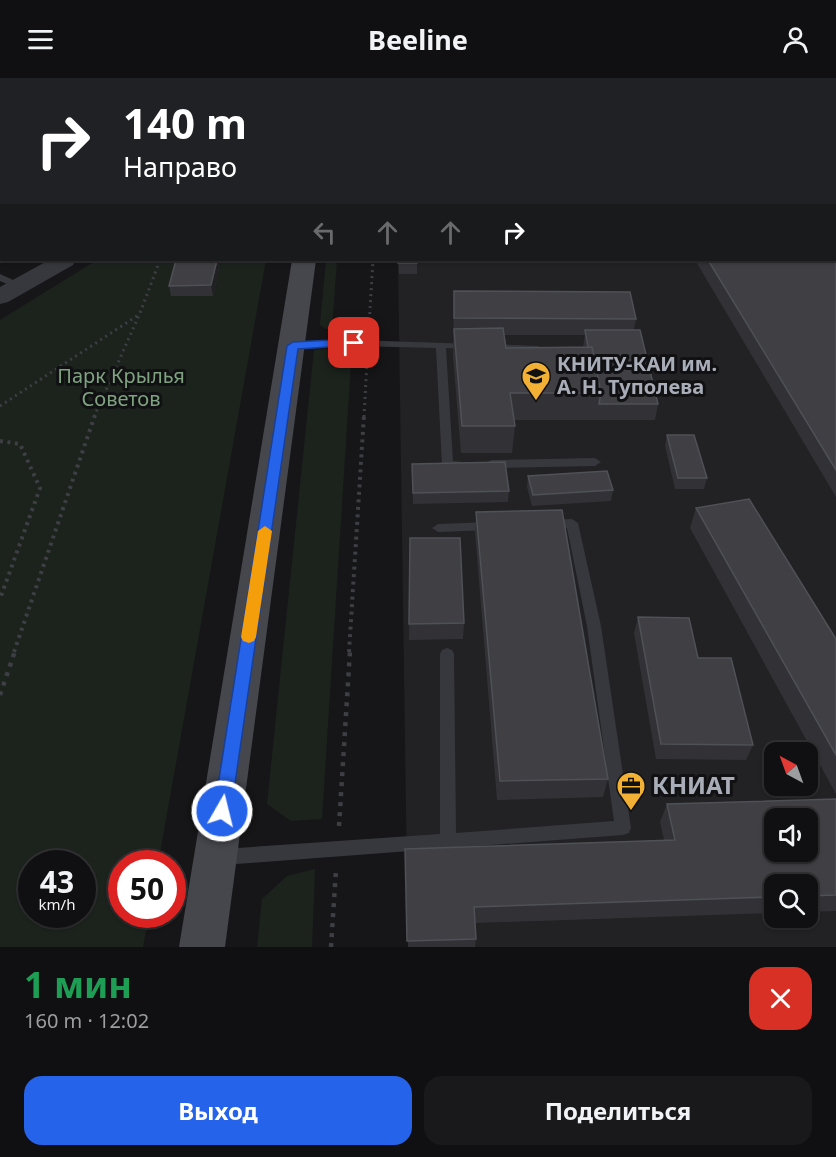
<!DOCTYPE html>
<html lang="ru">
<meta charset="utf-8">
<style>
body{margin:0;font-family:"Noto Sans",sans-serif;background:#19191b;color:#f1f3f6;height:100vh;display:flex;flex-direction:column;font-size:22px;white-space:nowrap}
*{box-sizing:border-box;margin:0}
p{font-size:20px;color:#9c9d9f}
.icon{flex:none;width:33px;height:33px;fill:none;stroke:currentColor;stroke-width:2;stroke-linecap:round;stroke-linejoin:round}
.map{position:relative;height:869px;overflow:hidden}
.details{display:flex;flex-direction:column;background:#101012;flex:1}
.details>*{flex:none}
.hud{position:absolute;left:0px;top:0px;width:837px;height:183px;box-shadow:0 2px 4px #0004,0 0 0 2px #303032;background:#202124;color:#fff;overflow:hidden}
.needle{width:39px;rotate:319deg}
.tools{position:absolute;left:764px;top:664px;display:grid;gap:12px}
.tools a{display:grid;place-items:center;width:54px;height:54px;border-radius:12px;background:#101012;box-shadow:0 2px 4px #0004,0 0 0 2px #303032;font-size:30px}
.speed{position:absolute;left:18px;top:772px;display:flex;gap:12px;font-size:30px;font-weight:700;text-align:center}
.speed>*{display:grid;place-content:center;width:78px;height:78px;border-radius:50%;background:#101012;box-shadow:0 2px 4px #0004,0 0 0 2px #303032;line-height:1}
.speed small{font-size:15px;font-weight:400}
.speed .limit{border:9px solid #d22;background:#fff;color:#111}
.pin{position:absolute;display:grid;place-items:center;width:51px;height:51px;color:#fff;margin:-26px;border-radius:12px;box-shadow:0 3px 9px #0006}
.me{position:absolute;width:66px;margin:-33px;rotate:8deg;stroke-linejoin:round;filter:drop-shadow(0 0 4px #0008)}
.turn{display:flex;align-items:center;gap:21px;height:126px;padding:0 24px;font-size:27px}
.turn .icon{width:78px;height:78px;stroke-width:2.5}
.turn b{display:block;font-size:42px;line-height:51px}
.lanes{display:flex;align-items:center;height:57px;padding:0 24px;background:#0003;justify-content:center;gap:30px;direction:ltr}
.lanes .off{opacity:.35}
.round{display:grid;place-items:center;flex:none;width:63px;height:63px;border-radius:18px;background:#19191b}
.headline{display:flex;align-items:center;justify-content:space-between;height:102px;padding:0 24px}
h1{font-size:36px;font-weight:700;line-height:45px;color:#1e9e55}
.cta{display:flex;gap:12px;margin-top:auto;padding:12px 24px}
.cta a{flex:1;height:69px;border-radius:18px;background:#2563eb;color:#fff;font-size:24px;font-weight:700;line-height:69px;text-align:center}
.cta a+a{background:#19191b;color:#f1f3f6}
header{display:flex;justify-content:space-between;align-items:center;height:78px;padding:0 24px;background:#101012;font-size:27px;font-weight:700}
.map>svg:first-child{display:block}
.built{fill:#222225;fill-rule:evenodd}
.green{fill:#1c231d;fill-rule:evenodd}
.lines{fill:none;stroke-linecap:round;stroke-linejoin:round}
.path-far3{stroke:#3d3f44;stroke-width:2;stroke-dasharray:2 3;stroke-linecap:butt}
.path-far2{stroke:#3d3f44;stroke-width:3;stroke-dasharray:2 4;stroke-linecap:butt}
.path-far1{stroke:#3d3f44;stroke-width:4;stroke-dasharray:3 4.5;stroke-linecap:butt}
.path{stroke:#3d3f44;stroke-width:4.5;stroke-dasharray:4 6;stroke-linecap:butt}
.service{fill:#37383d;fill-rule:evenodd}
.tertiary{fill:#37383d;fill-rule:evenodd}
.secondary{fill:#45474d;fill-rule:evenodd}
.wall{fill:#323236;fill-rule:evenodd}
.shaded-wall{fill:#212124}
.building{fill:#3f3f44;stroke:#4f5156;stroke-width:1.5;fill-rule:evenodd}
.route{fill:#2563eb;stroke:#184099;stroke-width:1.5}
.slow{fill:#f59e0b}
.labels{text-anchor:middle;stroke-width:6;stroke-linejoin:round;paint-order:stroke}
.poi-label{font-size:20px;font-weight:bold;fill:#a8adb8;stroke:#111113;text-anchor:start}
.park-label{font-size:20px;fill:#7fa381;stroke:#111113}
.near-poi-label{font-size:24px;font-weight:bold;fill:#a8adb8;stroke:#111113;text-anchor:start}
</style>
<header><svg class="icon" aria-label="menu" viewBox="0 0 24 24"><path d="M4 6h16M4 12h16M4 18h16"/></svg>Beeline<svg class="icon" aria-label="person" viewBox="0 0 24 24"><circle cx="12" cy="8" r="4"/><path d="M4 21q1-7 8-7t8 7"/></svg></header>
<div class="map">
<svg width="836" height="869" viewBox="0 0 836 869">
<rect width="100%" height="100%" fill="#161618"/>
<path class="built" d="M765,0H836V869H408L398,182H836V2ZM774,675H807V708H774ZM774,741H807V774H774ZM774,807H807V840H774Z"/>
<path class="green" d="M97,182H266L158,786H122V837H149L143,869H0V242ZM32,786H82V837H32Z
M326,182H337L332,251H326L320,247Z
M352,269L322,741L291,743L267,726L314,272Z
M315,791L312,869H257L262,821L287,798Z"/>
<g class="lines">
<path class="path-far3" d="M427,0L429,2
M484,0H490"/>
<path class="path-far2" d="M369,248L373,182
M0,328L140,236
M94,339L140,235L160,182
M364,339L367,283"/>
<path class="path-far1" d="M0,363L20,366L40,410L0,521
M14,574L95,337
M349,574L364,337"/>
<path class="path" d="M0,617L15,573
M339,748L350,573
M331,869L336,792"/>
<path class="service" d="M0,42H2V46H0Z
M0,196L22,206L24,208L19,211L0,203Z
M354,262L473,266V270L469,271L446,270L453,383L463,384L465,387L463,390L448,391L442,387L436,270L354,268L293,271L288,268L293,265Z
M490,266L538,268L543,271L538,274L486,271V267Z
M595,380L601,384L595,388L491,390L485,386L491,382Z
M572,441L578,445L601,548L631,750L629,755L623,757L223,787L217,784L215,779L217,774L223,771L440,756V576L442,572L447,570L452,572L454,576L456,755L614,743L587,548L567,450H550L544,446L550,442Z
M491,444L497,448L491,452L438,454L432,450L438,446Z"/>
<path class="tertiary" d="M49,182H76L73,187L8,224L0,226V209Z"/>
<path class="secondary" d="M305,0H325V2H305Z
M350,0H370L350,2Z
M292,182H316L225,869H179Z"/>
</g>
<path class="wall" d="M724,0H780L779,2H726Z
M836,90V419L695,182H836Z
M0,131H2V178L0,177Z
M218,182L219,191L213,218H171L169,208Z
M398,182H417V196H399Z
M454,213L636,241L634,252L658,326L655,342H514L515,348L512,375H461L453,278ZM504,257H585L583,269L506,270Z
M667,357L707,400L704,411H675L665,368Z
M412,386L509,413L508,424L413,426Z
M528,398L613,412L611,423L532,428L527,409Z
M696,430L836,561V716L690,450Z
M476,434L608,701L603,719L497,722L475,454Z
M410,460L464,545L463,561L409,562Z
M638,539L698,580L753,667L746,682L656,681L634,555Z
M836,721V833L807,834V807H774V835L475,845L476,861L475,869H408L405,771L664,762L660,744L667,726Z"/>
<path class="shaded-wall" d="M71,0H207L191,2H72Z
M2,67V95L0,96V68Z
M218,182L219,191L213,218L211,207Z"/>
<path class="building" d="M19,0H43L36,2H20Z
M2,46V67L0,68V47Z
M836,90V392L708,182H836Z
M0,131H2V157L0,156Z
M176,182H217L211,207L169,208Z
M398,182H417V185H398Z
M454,213L630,214L636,241L454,240Z
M503,250L506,270L592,269L601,315H510L515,348H462L454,251Z
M585,252H640L658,326H599L601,315L592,269H588Z
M667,357H694L707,400H678Z
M505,384L509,413L413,415L412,386Z
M607,393L613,412L533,417L528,398Z
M749,421L836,561V677L696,430Z
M562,432L608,701L500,703L476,434Z
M410,460H460L464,545L409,546Z
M638,539L689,540L698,580H731L753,667L661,666Z
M836,721V817L807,818V807H774V819L474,829L476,861L407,863L405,771L675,762L667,726ZM774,741H807V774H774Z"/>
<path class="route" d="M354,261L358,262V267L298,271L231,733L229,739L222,742L216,739L214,733L287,268L293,264Z"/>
<path class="slow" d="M265,448L272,453L256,559L254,563L249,565L243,563L241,559L258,453Z"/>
<defs>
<g id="university-pin" transform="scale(1.5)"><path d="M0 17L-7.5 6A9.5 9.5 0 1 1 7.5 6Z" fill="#f2b134" stroke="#111113"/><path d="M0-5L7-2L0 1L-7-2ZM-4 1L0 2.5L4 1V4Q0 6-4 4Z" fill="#111"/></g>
<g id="office-pin" transform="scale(1.5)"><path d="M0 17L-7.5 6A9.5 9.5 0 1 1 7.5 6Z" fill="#f2b134" stroke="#111113"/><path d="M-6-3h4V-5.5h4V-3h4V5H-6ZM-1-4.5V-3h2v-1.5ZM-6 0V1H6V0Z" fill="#111"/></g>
</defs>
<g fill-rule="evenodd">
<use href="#university-pin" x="536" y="298"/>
<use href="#office-pin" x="631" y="708"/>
</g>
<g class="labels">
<g class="poi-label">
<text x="557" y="293">КНИТУ-КАИ им.<tspan x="557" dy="23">А. Н. Туполева</tspan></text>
</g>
<g class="park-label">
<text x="121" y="305">Парк Крылья<tspan x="121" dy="23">Советов</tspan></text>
</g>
<g class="near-poi-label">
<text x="652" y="716">КНИАТ</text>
</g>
</g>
</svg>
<div class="tools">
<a><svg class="needle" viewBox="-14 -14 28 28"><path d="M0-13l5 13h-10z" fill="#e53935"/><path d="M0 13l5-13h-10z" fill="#9c9d9f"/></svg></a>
<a><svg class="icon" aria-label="sound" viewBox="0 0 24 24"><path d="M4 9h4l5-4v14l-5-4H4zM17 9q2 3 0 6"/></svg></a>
<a><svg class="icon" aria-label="search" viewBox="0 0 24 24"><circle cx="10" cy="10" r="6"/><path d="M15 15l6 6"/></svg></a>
</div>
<div class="speed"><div>43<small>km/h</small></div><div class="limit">50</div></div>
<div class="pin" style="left:354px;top:265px;background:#d93025"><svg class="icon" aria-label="arrive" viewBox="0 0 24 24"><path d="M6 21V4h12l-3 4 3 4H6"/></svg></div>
<svg class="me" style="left:222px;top:733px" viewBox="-20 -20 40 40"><circle r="17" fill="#2563eb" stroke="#fff" stroke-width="3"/><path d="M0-11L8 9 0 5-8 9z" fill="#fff"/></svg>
<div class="hud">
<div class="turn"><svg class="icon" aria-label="right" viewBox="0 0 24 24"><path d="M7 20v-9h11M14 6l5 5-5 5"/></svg><div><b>140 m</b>Направо</div></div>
<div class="lanes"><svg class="icon off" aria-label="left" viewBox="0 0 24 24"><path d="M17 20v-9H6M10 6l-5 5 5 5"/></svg><svg class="icon off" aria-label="ahead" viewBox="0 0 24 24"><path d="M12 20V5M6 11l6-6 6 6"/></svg><svg class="icon off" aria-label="ahead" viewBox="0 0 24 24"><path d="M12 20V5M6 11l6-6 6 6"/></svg><svg class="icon" aria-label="right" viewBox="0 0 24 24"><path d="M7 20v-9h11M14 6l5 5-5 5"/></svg></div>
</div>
</div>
<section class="details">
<div class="headline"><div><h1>1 мин</h1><p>160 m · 12:02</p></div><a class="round" style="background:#d93025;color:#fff"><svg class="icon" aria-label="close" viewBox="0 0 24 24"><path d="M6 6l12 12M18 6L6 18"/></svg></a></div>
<div class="cta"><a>Выход</a><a>Поделиться</a></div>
</section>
